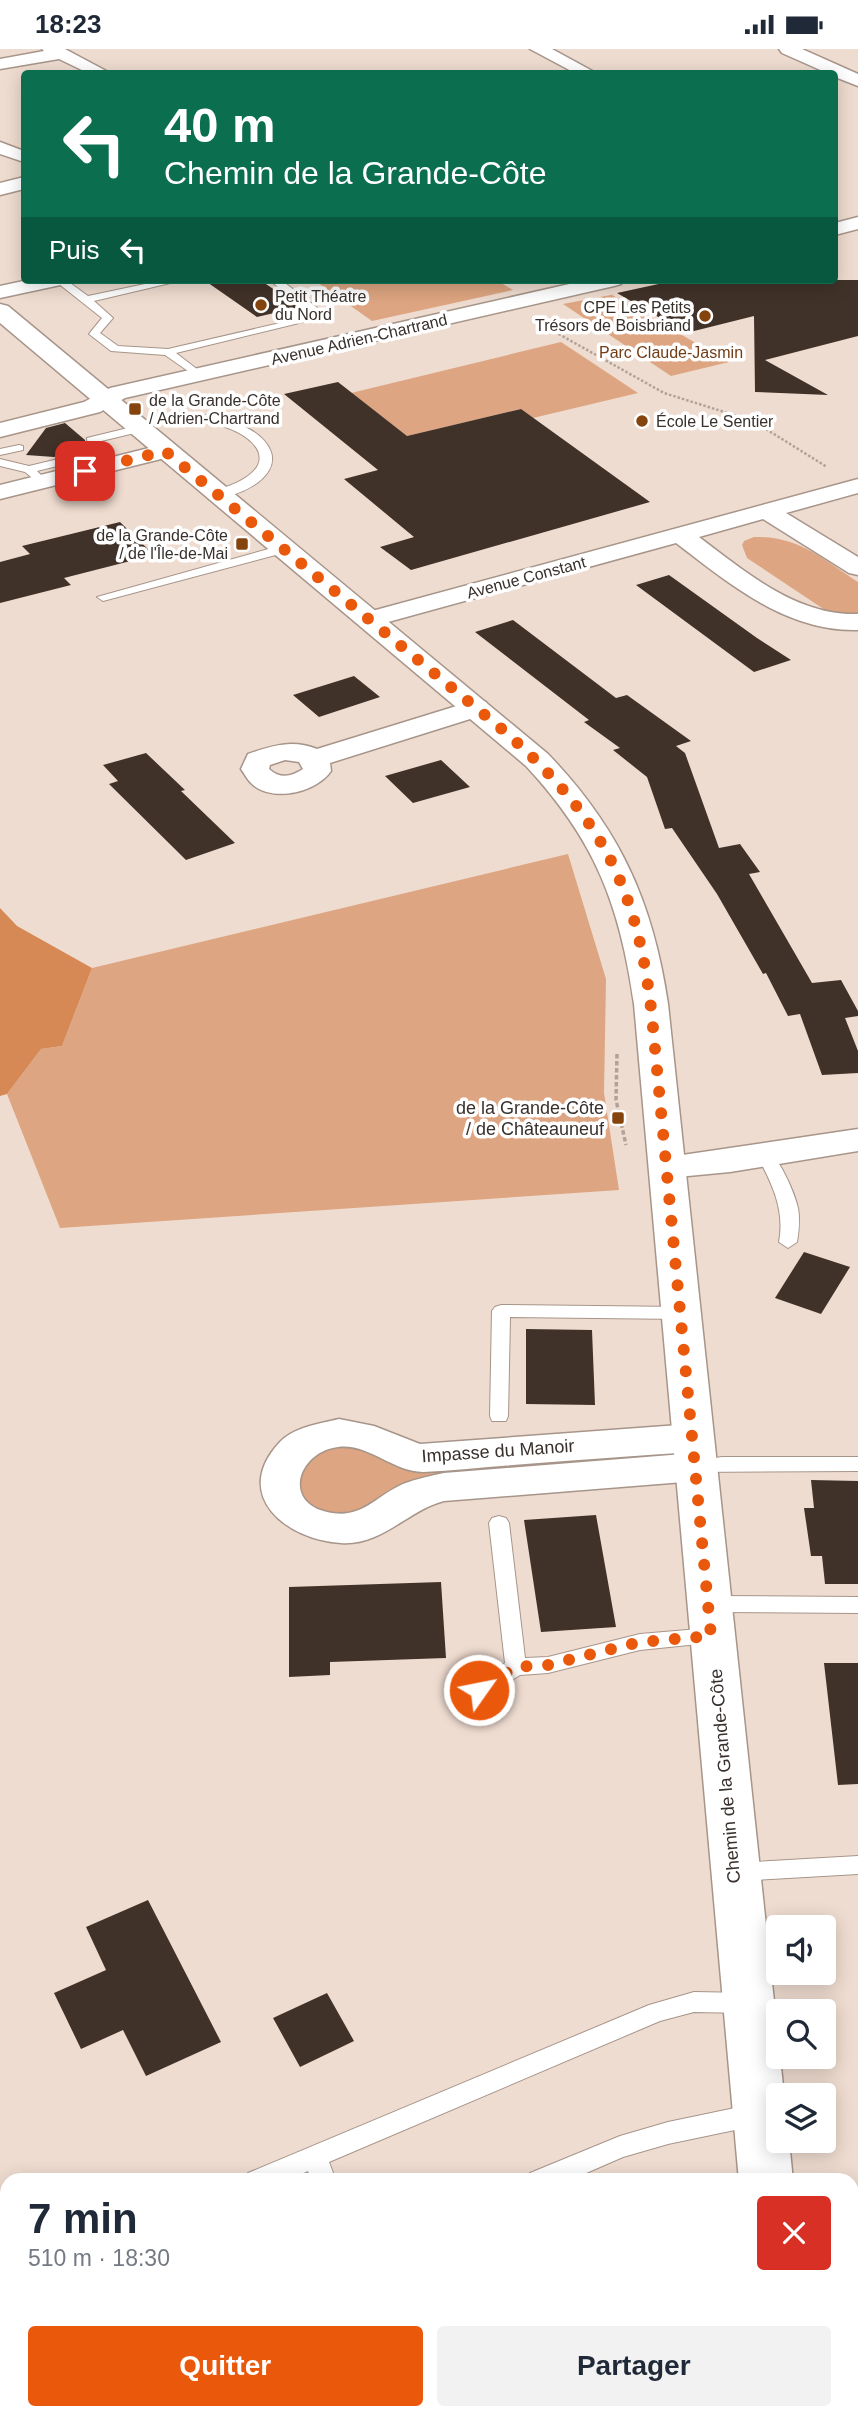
<!DOCTYPE html>
<html lang="fr">
<meta charset="utf-8">
<style>
body{margin:0;font-family:Helvetica,sans-serif;background:#f2f2f3;color:#1f2937;height:100vh;display:flex;flex-direction:column;font-size:26px;white-space:nowrap}
*{box-sizing:border-box;margin:0}
p{font-size:23px;color:#747a83}
.icon{flex:none;width:38px;height:38px;fill:none;stroke:currentColor;stroke-width:2;stroke-linecap:round;stroke-linejoin:round}
.map{position:relative;flex:1;overflow:hidden}
.drawer{position:absolute;left:0px;top:2124px;width:859px;height:247px;display:flex;flex-direction:column;background:#fff;border-radius:21px 21px 0 0;box-shadow:0 4px 18px #0003}
.drawer>*{flex:none}
.top-card{position:absolute;left:21px;top:21px;width:817px;height:214px;border-radius:7px;box-shadow:0 4px 18px #0003;background:#0b6e4f;color:#fff;overflow:hidden}
.buttons{position:absolute;left:766px;top:1866px;display:grid;gap:14px}
.buttons a{display:grid;place-items:center;width:70px;height:70px;border-radius:7px;background:#fff;box-shadow:0 4px 18px #0003;font-size:35px}
.pin{position:absolute;display:grid;place-items:center;width:60px;height:60px;color:#fff;margin:-30px;border-radius:14px;box-shadow:0 4px 10px #0006}
.me{position:absolute;width:77px;margin:-38px;rotate:57deg;stroke-linejoin:round;filter:drop-shadow(0 0 5px #0008)}
.turn{display:flex;align-items:center;gap:24px;height:147px;padding:0 28px;font-size:32px}
.turn .icon{width:91px;height:91px;stroke-width:2.5}
.turn b{display:block;font-size:49px;line-height:60px}
.then{display:flex;align-items:center;height:66px;padding:0 28px;background:#0003;gap:14px;font-size:26px}
.round{display:grid;place-items:center;flex:none;width:74px;height:74px;border-radius:7px;background:#f2f2f3}
.headline{display:flex;align-items:center;justify-content:space-between;height:119px;padding:0 28px}
h1{font-size:42px;font-weight:800;line-height:52px}
.cta{display:flex;gap:14px;margin-top:auto;padding:14px 28px}
.cta a{flex:1;height:80px;border-radius:7px;background:#ea580c;color:#fff;font-size:28px;font-weight:800;line-height:80px;text-align:center}
.cta a+a{background:#f2f2f3;color:#1f2937}
.status{display:flex;justify-content:space-between;align-items:center;height:49px;padding:0 35px;background:#fff;direction:ltr}
.status svg{height:19px;fill:currentColor}
.map>svg:first-child{display:block}
.green{fill:#dda581}
.water{fill:#d68954}
.building{fill:#413229}
.lines{fill:none;stroke-linecap:round;stroke-linejoin:round}
.lane-casing{stroke:#a7958a;stroke-width:2}
.street-casing{stroke:#a7958a;stroke-width:3}
.secondary-casing{stroke:#a7958a;stroke-width:3}
.path-far1{stroke:#b1a298;stroke-width:2.5;stroke-dasharray:2.5 2;stroke-linecap:butt}
.path{stroke:#b1a298;stroke-width:3.5;stroke-dasharray:4.5 2.5;stroke-linecap:butt}
.lane{fill:#fff;fill-rule:evenodd}
.street{fill:#fff;fill-rule:evenodd}
.secondary{fill:#fff;fill-rule:evenodd}
.route{stroke:#ea580c;stroke-width:12;stroke-dasharray:0 21.6}
.poi-dot{fill:#85440d;stroke:#fff;stroke-width:2.5}
.labels{text-anchor:middle;stroke-width:7;stroke-linejoin:round;paint-order:stroke}
.far-poi-label{font-size:16px;fill:#38302c;stroke:#fff;text-anchor:start}
.far-street-label{font-size:16px;fill:#38302c;stroke:#fff}
.far-park-label{font-size:16px;fill:#703d16;stroke:#fff}
.poi-label{font-size:18px;fill:#38302c;stroke:#fff;text-anchor:end}
.street-label{font-size:18px;fill:#38302c;stroke:#fff}
</style>
<div class="status"><b>18:23</b><svg viewBox="0 0 49 12"><path d="M0 12V9h3v3zM5 12V6h3v6zM10 12V3h3v9zM15 12V0h3v12zM26 1h20v11H26zM47 4h2v5h-2z"/></svg></div>
<div class="map">
<svg width="858" height="2370" viewBox="0 0 858 2370">
<rect width="100%" height="100%" fill="#efdcd0"/>
<path class="green" d="M314,231H496L513,241L372,272Z
M616,245L612,246L729,313L671,327L563,255Z
M561,293L638,344L533,369L520,360L407,387L351,344Z
M754,488C799,487 822,510 858,533V566L835,565L825,561L747,509L742,496L744,492Z
M568,805L606,930L604,1044L619,1141L60,1179L7,1045L41,1000L62,997L92,919Z
M343,1397L364,1402L389,1413L430,1422L615,1408L614,1410L456,1424L387,1447L348,1467L319,1463L300,1449L299,1419L316,1403Z"/>
<path class="water" d="M0,859L17,877L92,919L62,997L41,1000L7,1045L0,1047Z"/>
<path class="building" d="M204,231H260L300,258L257,268Z
M677,231H858V287L765,311L828,346L755,343L754,267L686,284L617,244Z
M338,333L407,387L521,360L650,453L411,521L380,498L414,488L344,430L378,421L284,345Z
M65,374L85,391V401L65,402L62,406L54,408L26,406L46,379Z
M120,473L154,506L64,529L71,536L0,554V513L30,505L22,497Z
M669,526L757,589L791,611L754,623L636,536Z
M513,571L616,649L627,646L691,692L676,697L685,704L719,799L740,795L760,823L749,825L812,934L841,931L858,962V967L845,969L858,1002V1024L822,1026L800,965L788,967L766,924L763,925L717,845L672,779L665,780L647,728L613,701L620,699L584,673L589,671L475,583Z
M354,627L380,648L319,668L293,646Z
M146,704L185,741L181,742L235,794L186,811L109,735L118,732L103,716Z
M441,711L470,738L413,754L385,727Z
M804,1203L850,1218L821,1265L775,1249Z
M526,1280L592,1281L595,1356L526,1355Z
M811,1431L858,1432V1535H825L822,1507H811L804,1459H814Z
M596,1466L616,1578L541,1583L524,1471Z
M441,1533L446,1609L330,1613V1626L289,1628V1538Z
M824,1614H858V1735L838,1736Z
M148,1851L221,1993L146,2027L123,1981L81,2000L54,1944L106,1921L86,1878Z
M327,1944L354,1992L300,2018L273,1969Z"/>
<g class="lines">
<g class="lane-casing">
<path id="lane" d="M54,231H66L88,247L164,231H183L94,252L113,269L100,284L118,297L168,300L315,266L269,231H281L328,267L176,304L202,324V328L198,329L165,306L111,302L89,285L102,269Z
M190,364C215,367 261,375 271,403C280,430 234,450 214,448V442C298,418 251,376 193,371C176,369 160,375 144,379L143,382L97,393L98,407L37,422L48,433L42,437L25,423L0,417V410L29,417L88,403L87,389L132,378L133,375L170,365Z
M19,396L23,397V401L0,406V400Z
M283,496L287,497V503L103,552L97,548Z
M765,1101C778,1104 795,1145 798,1159C800,1170 799,1181 797,1193L788,1199L779,1193C785,1160 772,1135 757,1106Z
M501,1256L682,1258L688,1260L691,1264L688,1268L682,1270L510,1268L508,1367L506,1372H492L490,1367L492,1262L495,1258Z
M722,1408H858V1422L689,1423L686,1418L689,1413Z
M499,1467L506,1469L509,1474L525,1609L548,1608L640,1585L711,1579L718,1581L721,1587L718,1593L640,1601L548,1624L520,1626L486,1647L479,1649L472,1647L469,1641L472,1635L505,1614L489,1474L492,1469Z
M708,1547L858,1548V1564L708,1563L701,1560L698,1555L701,1550Z
M858,1807V1825L736,1832L728,1830L725,1823L728,1816L736,1814Z
M694,1943L747,1944L755,1947L759,1954L755,1961L747,1964L694,1963L660,1972L329,2113L336,2132H311L308,2122L286,2132H245L248,2124L649,1956Z
M754,2055L763,2058L766,2066L763,2074L754,2077L668,2095L623,2108L568,2132H527L530,2124L620,2087L668,2073Z"/>
</g>
<g class="street-casing">
<path id="street" d="M42,0H65L110,24H88L59,10L0,20V10L44,2Z
M530,0H552L596,24H575Z
M779,0H802L858,25V37L835,28V24H827L782,4Z
M0,93L24,102V113L0,105Z
M24,128V140L0,146V134Z
M858,168V180L835,186V174Z
M28,231H68L65,235L0,249V237Z
M587,231H624L621,235L614,237L125,349L100,363L0,388V374L84,353L110,339Z
M165,395L173,397L177,402L173,407L0,450V436Z
M858,430V444L786,464L858,508V526L849,524L763,470L699,488C746,523 796,567 858,565V581C786,583 730,535 676,494L370,578L361,575L357,570L361,565Z
M476,651L486,653L490,659L486,665L330,714L331,722C316,744 271,754 251,734C247,730 244,724 241,720L248,705C272,697 292,690 317,700ZM285,711L299,713L303,720C291,728 280,730 269,720L270,716Z
M858,1080V1102L730,1123L667,1129L655,1126L650,1118L655,1110Z
M339,1370L374,1377L420,1395L693,1375L706,1379L712,1389L706,1399L693,1403C633,1407 573,1411 513,1416C483,1418 453,1422 423,1423C393,1423 368,1394 338,1398C298,1403 282,1453 327,1463C362,1471 374,1448 403,1435C416,1430 430,1427 444,1424L696,1404L710,1408L715,1418L710,1428L696,1432L444,1452C408,1461 382,1497 341,1494C287,1491 230,1446 280,1393C294,1378 319,1375 339,1370Z"/>
</g>
<g class="secondary-casing">
<path id="secondary" d="M0,255L8,257L548,705C620,780 653,853 668,955L784,2046H779V2091H789L793,2132H739L634,955C620,856 595,791 526,717L0,274Z
M789,2364H847L849,2370H791Z"/>
</g>
<path class="path-far1" d="M762,24L774,22
M539,274L664,344L753,372L827,418"/>
<path class="path" d="M617,1005L616,1051L626,1096"/>
<use href="#lane" class="lane"/>
<use href="#street" class="street"/>
<use href="#secondary" class="secondary"/>
</g>
<g class="lines">
<path class="route" d="M85,422L165,402L503,681C601,767 638,838 652,968L711,1587L640,1593L548,1616L516,1618L479,1641"/>
</g>
<g class="poi-dot">
<circle cx="261" cy="256" r="7"/>
<circle cx="705" cy="267" r="7"/>
<rect x="128" y="353" width="14" height="14" rx="3.5"/>
<circle cx="642" cy="372" r="7"/>
<rect x="235" y="488" width="14" height="14" rx="3.5"/>
<rect x="611" y="1062" width="14" height="14" rx="3.5"/>
</g>
<g class="labels">
<g class="far-poi-label">
<text x="275" y="253">Petit Théatre<tspan x="275" dy="18">du Nord</tspan></text>
<text x="691" y="264" text-anchor="end">CPE Les Petits<tspan x="691" dy="18">Trésors de Boisbriand</tspan></text>
<text x="149" y="357">de la Grande-Côte<tspan x="149" dy="18">/ Adrien-Chartrand</tspan></text>
<text x="656" y="378">École Le Sentier</text>
<text x="228" y="492" text-anchor="end">de la Grande-Côte<tspan x="228" dy="18">/ de l'Île-de-Mai</tspan></text>
</g>
<g class="far-street-label">
<text transform="translate(359 290) rotate(-13)" y="6">Avenue Adrien-Chartrand</text>
<text transform="translate(526 528) rotate(-15)" y="6">Avenue Constant</text>
</g>
<g class="far-park-label">
<text x="671" y="309">Parc Claude-Jasmin</text>
</g>
<g class="poi-label">
<text x="604" y="1065">de la Grande-Côte<tspan x="604" dy="21">/ de Châteauneuf</tspan></text>
</g>
<g class="street-label">
<text transform="translate(498 1402) rotate(-4)" y="6">Impasse du Manoir</text>
<text transform="translate(725 1727) rotate(-95)" y="6">Chemin de la Grande-Côte</text>
</g>
</g>
</svg>
<div class="buttons">
<a><svg class="icon" aria-label="sound" viewBox="0 0 24 24"><path d="M4 9h4l5-4v14l-5-4H4zM17 9q2 3 0 6"/></svg></a>
<a><svg class="icon" aria-label="search" viewBox="0 0 24 24"><circle cx="10" cy="10" r="6"/><path d="M15 15l6 6"/></svg></a>
<a><svg class="icon" aria-label="layers" viewBox="0 0 24 24"><path d="M12 4l9 5-9 5-9-5zM3 14l9 5 9-5"/></svg></a>
</div>
<div class="pin" style="left:85px;top:422px;background:#d93025"><svg class="icon" aria-label="arrive" viewBox="0 0 24 24"><path d="M6 21V4h12l-3 4 3 4H6"/></svg></div>
<svg class="me" style="left:479px;top:1641px" viewBox="-20 -20 40 40"><circle r="17" fill="#ea580c" stroke="#fff" stroke-width="3"/><path d="M0-11L8 9 0 5-8 9z" fill="#fff"/></svg>
<div class="top-card">
<div class="turn"><svg class="icon" aria-label="left" viewBox="0 0 24 24"><path d="M17 20v-9H6M10 6l-5 5 5 5"/></svg><div><b>40 m</b>Chemin de la Grande-Côte</div></div>
<div class="then">Puis<svg class="icon" aria-label="left" viewBox="0 0 24 24"><path d="M17 20v-9H6M10 6l-5 5 5 5"/></svg></div>
</div>
<section class="drawer">
<div class="headline"><div><h1>7 min</h1><p>510 m · 18:30</p></div><a class="round" style="background:#d93025;color:#fff"><svg class="icon" aria-label="close" viewBox="0 0 24 24"><path d="M6 6l12 12M18 6L6 18"/></svg></a></div>
<div class="cta"><a>Quitter</a><a>Partager</a></div>
</section>
</div>
